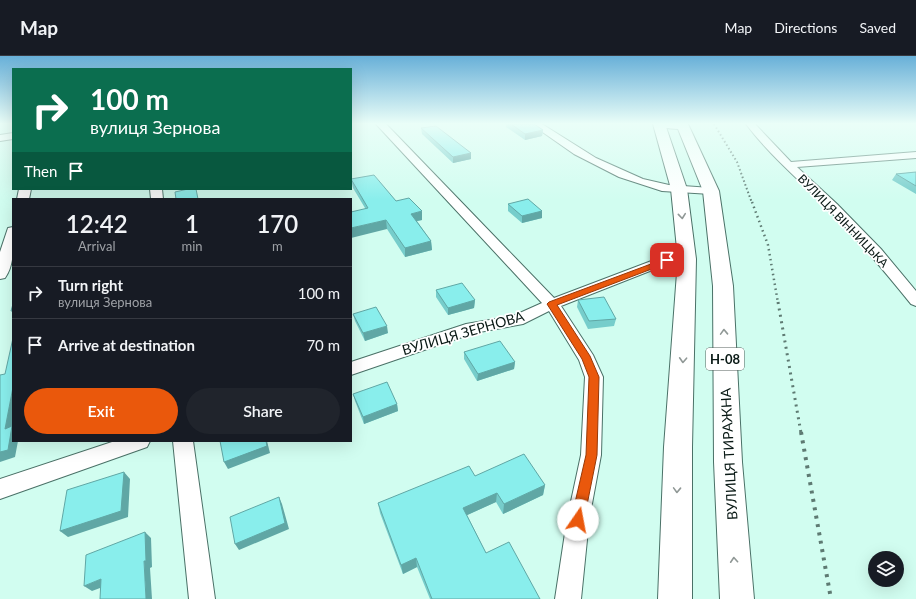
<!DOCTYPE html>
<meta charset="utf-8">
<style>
body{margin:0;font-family:Lato,sans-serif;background:#20242c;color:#f1f3f6;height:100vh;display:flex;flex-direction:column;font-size:15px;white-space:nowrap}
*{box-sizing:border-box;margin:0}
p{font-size:13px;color:#9ea1a6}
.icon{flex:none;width:22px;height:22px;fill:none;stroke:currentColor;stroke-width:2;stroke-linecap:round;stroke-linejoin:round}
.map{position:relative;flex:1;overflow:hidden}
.details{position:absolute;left:12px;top:142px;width:340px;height:244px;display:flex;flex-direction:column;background:#171b24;border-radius:0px;box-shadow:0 4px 16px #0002}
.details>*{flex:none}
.hud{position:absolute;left:12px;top:12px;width:340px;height:122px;border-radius:0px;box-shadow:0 4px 16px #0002;background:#0b6e4f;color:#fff;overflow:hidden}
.controls{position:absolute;left:868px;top:495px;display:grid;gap:8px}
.controls a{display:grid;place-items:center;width:36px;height:36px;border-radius:50%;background:#171b24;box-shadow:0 4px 16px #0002;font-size:20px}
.pin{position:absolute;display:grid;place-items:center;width:34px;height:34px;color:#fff;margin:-17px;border-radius:8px;box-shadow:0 2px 6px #0006}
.me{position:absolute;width:44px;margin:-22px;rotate:12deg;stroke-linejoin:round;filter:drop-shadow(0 0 3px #0008)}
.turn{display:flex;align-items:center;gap:14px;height:84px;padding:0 12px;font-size:18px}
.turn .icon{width:52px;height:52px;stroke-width:2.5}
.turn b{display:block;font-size:28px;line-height:34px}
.then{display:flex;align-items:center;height:38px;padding:0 12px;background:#0003;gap:8px;font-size:15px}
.eta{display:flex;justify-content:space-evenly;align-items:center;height:68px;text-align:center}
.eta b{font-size:24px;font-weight:600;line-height:28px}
.button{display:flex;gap:8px;margin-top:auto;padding:8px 12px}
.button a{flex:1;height:46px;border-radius:24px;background:#ea580c;color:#fff;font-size:16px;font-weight:600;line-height:46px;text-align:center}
.button a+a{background:#20242c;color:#f1f3f6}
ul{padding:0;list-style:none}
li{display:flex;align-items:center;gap:12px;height:52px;padding:0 12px;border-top:1px solid #363941}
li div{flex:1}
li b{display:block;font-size:15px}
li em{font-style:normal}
header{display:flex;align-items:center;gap:24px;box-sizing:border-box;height:56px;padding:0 20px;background:#171b24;border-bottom:1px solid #363941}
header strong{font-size:19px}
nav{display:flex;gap:22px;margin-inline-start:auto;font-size:14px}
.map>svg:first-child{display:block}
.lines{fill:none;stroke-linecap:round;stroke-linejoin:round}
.minor-casing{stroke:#4a7167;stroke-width:2}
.primary-casing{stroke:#4a7167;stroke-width:2}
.minor{fill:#fff;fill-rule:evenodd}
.primary{fill:#fff;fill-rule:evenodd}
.rail-far3{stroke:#5e7a72;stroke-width:2;stroke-dasharray:1.5 2.5;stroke-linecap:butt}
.rail-far2{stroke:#5e7a72;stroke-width:2.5;stroke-dasharray:1.5 3.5;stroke-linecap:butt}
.rail-far1{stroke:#5e7a72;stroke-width:3;stroke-dasharray:2 4.5;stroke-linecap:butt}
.rail{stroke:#5e7a72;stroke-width:4;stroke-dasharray:3 5.5;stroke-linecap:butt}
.wall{fill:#76cdcb}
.shaded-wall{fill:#60a7a5}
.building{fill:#89eeec;stroke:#60a7a5}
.oneway{stroke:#909896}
.route{fill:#ea580c;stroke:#983908}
.labels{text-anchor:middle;stroke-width:3.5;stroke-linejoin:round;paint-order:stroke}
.far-street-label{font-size:12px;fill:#091915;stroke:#fff}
.shield{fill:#fff;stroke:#535e5b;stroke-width:1}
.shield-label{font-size:13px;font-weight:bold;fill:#091915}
.street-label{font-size:14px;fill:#091915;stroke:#fff}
</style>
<header>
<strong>Map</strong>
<nav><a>Map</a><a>Directions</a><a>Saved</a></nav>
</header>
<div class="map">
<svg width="916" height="543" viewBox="0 0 916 543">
<rect width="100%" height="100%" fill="#d1fdf0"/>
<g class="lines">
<g class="minor-casing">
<path id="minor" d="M376,68H386L554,242L662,201L687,199L692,200L694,203L692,206C681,209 671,207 660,211L561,250L593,299L603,321L601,399L589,464L581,543H555L567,464L581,399L585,321L579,304L549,255L523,268L474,277L351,319V306L466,268L513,260L542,247Z
M531,68H542L596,102L643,123L669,129L711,132L715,133L717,135L715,137L711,138L662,135L619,121L574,98Z
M653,68H685L689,71C684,75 658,72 653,68Z
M746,68H755L791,106L916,96V102L797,111L837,148L881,193L916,235V250L911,248C885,216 858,183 829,154C801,125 770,100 746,68Z
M13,77V83L0,85V79Z
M19,133H31L29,143H17Z
M150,133H162L163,143H151Z
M13,171C13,188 15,208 5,222L0,223V196L8,172Z
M115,385H150L147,391L0,443V423Z
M173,385H193L215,543H189Z"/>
</g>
<g class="primary-casing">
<path id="primary" d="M653,68H665L687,133L696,203L692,391V543H658L664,391L678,203L671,133Z
M676,68H688L719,135L733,230L742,406L754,543H720L714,406L713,230L703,135Z"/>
</g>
<use href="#minor" class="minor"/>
<use href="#primary" class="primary"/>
<path class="rail-far3" d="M714,68L737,106L752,147"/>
<path class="rail-far2" d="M752,146L768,189L778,247"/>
<path class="rail-far1" d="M778,246L801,377"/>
<path class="rail" d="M801,376L831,543"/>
</g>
<path class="wall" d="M507,68H534L543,74L542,80L525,84L506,71Z
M421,72L471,97V103L453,107L422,78Z
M916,116V138L892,124L896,118Z
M351,123L396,145L422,164L417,165L431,185L432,194L405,201L387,173L365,152L353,132Z
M508,148L542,155V162L522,167L508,155Z
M436,234L475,244L474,252L448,259L436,241Z
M578,244L616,263L614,270L588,273L577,251Z
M353,258L388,277L365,285L355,265Z
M464,296L515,306L514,313L477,325L464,303Z
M353,338L397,348L398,355L364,368L355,345Z
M475,420L545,429L543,439L503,458L496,446L467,459L486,497L540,543H430L417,511L403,518L380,457L378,447Z"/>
<path class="shaded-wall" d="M543,74L542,80L525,84V78Z
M471,97V103L453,107V101Z
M422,155V164L412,166L411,158Z
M542,155V162L522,167V160Z
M386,164L387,173L351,182V172Z
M431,185L432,194L405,201V192Z
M475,244L474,252L448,259V252Z
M387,270L388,277L365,285L363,277Z
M515,306L514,313L477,325L478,318Z
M13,331V385H18L15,401L0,406V396Z
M397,348L398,355L364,368L363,361Z
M266,385H267L270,397L228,413L224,406Z
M124,416L130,423L128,461L68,481L60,475Z
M545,429L543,439L503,458L504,448Z
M497,437L496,446L463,461V452Z
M279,441L282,448L289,473L239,494L235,488Z
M145,476L151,482L152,511L150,512L152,543H146L144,505Z
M416,502L417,511L403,518L401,509Z
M101,523L108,529L92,535L84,530Z"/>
<path class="building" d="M511,68H534L543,74L525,78Z
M436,70L471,97L453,101L421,72Z
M916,116V130L896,118Z
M374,119L396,145L409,142L422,155L411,158L431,185L405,192L386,164L351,172V156L368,152L351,123Z
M188,133H196L198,143H176L175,136Z
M528,143L542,155L522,160L508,148Z
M462,227L475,244L448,252L436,234Z
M604,241L616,263L589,265L578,244Z
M13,248V255H11Z
M376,251L387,270L363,277L353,258Z
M13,282V331L5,373L12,370L8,394L0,396V319L5,318Z
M500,285L515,306L478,318L464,296Z
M387,326L397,348L363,361L353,338Z
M220,385H266L267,390L224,406Z
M524,398L545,429L504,448L497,437L463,452L486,497L509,486L540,543H432L416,502L401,509L378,447L469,410L475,420Z
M124,416L121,455L60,475L67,434Z
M279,441L285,467L235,488L230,461Z
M145,476L146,505H144L146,543H100L101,523L84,530L86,499Z"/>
<defs><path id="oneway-chevron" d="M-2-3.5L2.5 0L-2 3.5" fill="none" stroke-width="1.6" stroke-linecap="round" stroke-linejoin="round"/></defs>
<g class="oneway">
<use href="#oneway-chevron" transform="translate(682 160) rotate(84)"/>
<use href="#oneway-chevron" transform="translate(724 276) rotate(-92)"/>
<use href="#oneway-chevron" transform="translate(683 304) rotate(93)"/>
<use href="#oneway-chevron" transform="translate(677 434) rotate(92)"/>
<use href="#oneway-chevron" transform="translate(734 504) rotate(-94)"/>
</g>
<linearGradient id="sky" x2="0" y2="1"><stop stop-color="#68b0d8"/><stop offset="0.47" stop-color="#eafef8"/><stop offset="1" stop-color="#eafef8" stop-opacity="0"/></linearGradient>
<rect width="916" height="144" fill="url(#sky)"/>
<path class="route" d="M667,202L670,203V206L557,249L590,300L599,321L597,399L584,464L582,468L578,470L573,468L571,464L586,399L589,321L582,303L547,248L549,246Z"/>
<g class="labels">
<g class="far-street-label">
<text transform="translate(843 165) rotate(46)" y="4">ВУЛИЦЯ ВІННИЦЬКА</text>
</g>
<rect class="shield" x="706" y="292" width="38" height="22" rx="3"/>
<g class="shield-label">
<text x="725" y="308">Н-08</text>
</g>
<g class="street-label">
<text transform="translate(463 277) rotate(-16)" y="5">ВУЛИЦЯ ЗЕРНОВА</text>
<text transform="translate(729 398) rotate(-93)" y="5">ВУЛИЦЯ ТИРАЖНА</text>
</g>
</g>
</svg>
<div class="controls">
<a><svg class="icon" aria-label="layers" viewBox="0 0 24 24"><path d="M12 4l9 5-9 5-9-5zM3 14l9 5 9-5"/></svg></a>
</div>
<div class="pin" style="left:667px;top:204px;background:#d93025"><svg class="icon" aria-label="arrive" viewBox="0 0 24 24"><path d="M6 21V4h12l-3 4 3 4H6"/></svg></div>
<svg class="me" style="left:578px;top:464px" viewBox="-20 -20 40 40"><circle r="19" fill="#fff"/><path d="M0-13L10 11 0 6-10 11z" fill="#ea580c"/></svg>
<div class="hud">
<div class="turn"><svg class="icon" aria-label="right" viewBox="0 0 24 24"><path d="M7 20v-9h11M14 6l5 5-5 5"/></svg><div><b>100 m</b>вулиця Зернова</div></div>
<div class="then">Then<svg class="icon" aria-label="arrive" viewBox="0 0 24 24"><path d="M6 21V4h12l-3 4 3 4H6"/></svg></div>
</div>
<section class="details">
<div class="eta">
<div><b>12:42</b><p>Arrival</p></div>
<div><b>1</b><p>min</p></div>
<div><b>170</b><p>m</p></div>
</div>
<ul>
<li><svg class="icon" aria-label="right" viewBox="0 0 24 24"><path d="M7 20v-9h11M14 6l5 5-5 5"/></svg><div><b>Turn right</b><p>вулиця Зернова</p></div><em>100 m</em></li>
<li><svg class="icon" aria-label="arrive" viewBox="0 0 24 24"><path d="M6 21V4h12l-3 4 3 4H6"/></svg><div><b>Arrive at destination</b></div><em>70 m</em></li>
</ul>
<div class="button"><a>Exit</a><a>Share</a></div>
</section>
</div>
